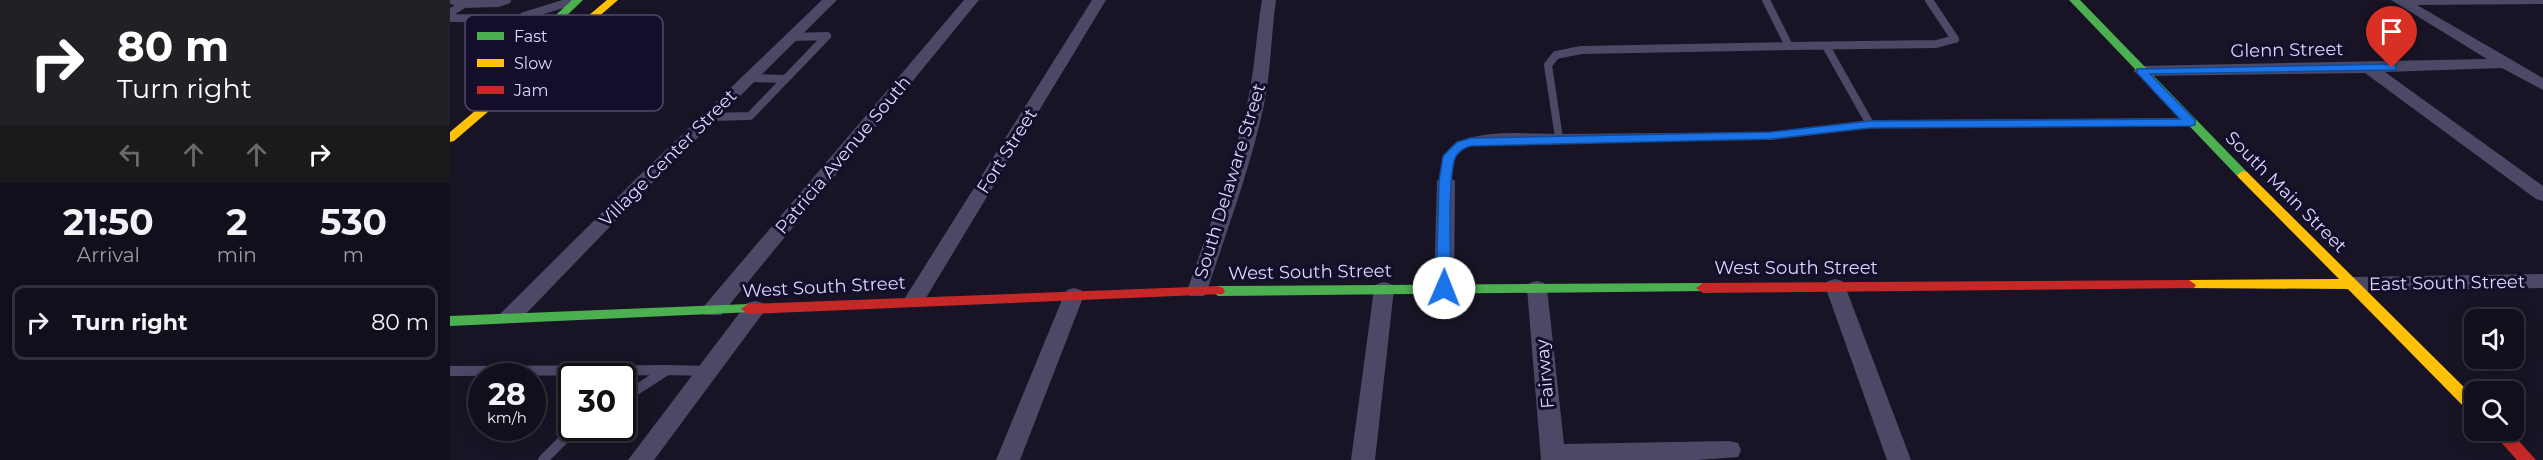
<!DOCTYPE html>
<style>
body{margin:0;font-family:Montserrat,sans-serif;background:#1b1825;color:#f1f3f6;height:100vh;display:flex;flex-direction:column;font-size:22px;white-space:nowrap}
*{box-sizing:border-box;margin:0}
p{font-size:20px;color:#9c9ca3}
.icon{flex:none;width:33px;height:33px;fill:none;stroke:currentColor;stroke-width:2;stroke-linecap:round;stroke-linejoin:round}
.map{position:relative;flex:1;overflow:hidden}
.side{display:flex;flex-direction:column;background:#120f1c;width:450px}
.side>*{flex:none}
.guide{background:#202124;color:#fff;overflow:hidden}
.buttons{position:absolute;left:2014px;top:309px;display:grid;gap:12px}
.buttons a{display:grid;place-items:center;width:60px;height:60px;border-radius:12px;background:#120f1c;box-shadow:0 3px 15px #0003,0 0 0 2px #312f3b;font-size:30px}
.speed{position:absolute;left:18px;top:363px;display:flex;gap:12px;font-size:30px;font-weight:700;text-align:center}
.speed>*{display:grid;place-content:center;width:78px;height:78px;border-radius:50%;background:#120f1c;box-shadow:0 3px 15px #0003,0 0 0 2px #312f3b;line-height:1}
.speed small{font-size:15px;font-weight:400}
.speed .limit{border:3px solid #111;border-radius:9px;background:#fff;color:#111}
.pin{position:absolute;display:grid;place-items:center;width:51px;height:51px;color:#fff;margin:-62px -26px;border-radius:50% 50% 50% 0;rotate:-45deg;box-shadow:0 0 6px #0007}
.pin .icon{rotate:45deg}
.me{position:absolute;width:66px;margin:-33px;rotate:1deg;stroke-linejoin:round;filter:drop-shadow(0 0 4px #0008)}
.turn{display:flex;align-items:center;gap:21px;height:126px;padding:0 18px;font-size:27px}
.turn .icon{width:78px;height:78px;stroke-width:2.5}
.turn b{display:block;font-size:42px;line-height:51px}
.lanes{display:flex;align-items:center;height:57px;padding:0 18px;background:#0003;justify-content:center;gap:30px;direction:ltr}
.lanes .off{opacity:.35}
.eta{display:flex;justify-content:space-evenly;align-items:center;height:102px;text-align:center}
.eta b{font-size:36px;font-weight:700;line-height:42px}
ul{padding:0;list-style:none}
li{display:flex;align-items:center;gap:18px;height:75px;margin:0 12px 9px;padding:0 6px;border:3px solid #312f3b;border-radius:12px}
li div{flex:1}
li b{display:block;font-size:22px}
li em{font-style:normal}
main{display:flex;flex:1;min-height:0}
.map>svg:first-child{display:block}
.lines{fill:none;stroke-linecap:round;stroke-linejoin:round}
.lane-far1{stroke:#4b4966;stroke-width:8}
.lane{stroke:#4b4966;stroke-width:10}
.street{fill:#4b4966;fill-rule:evenodd}
.fast{fill:#4caf50;fill-rule:evenodd}
.slow{fill:#ffc107;fill-rule:evenodd}
.jam{fill:#c62828;fill-rule:evenodd}
.route{fill:#1a73e8;stroke:#114b97;stroke-width:1.5}
.labels{text-anchor:middle;stroke-width:6;stroke-linejoin:round;paint-order:stroke}
.street-label{font-size:18px;fill:#ded7ff;stroke:#140e2b}
.key{fill:#140e2b;stroke:#514a6b;stroke-width:1.5}
.key-label{font-size:16px;fill:#ded7ff}
</style>
<main>
<section class="side">
<div class="guide">
<div class="turn"><svg class="icon" aria-label="right" viewBox="0 0 24 24"><path d="M7 20v-9h11M14 6l5 5-5 5"/></svg><div><b>80 m</b>Turn right</div></div>
<div class="lanes"><svg class="icon off" aria-label="left" viewBox="0 0 24 24"><path d="M17 20v-9H6M10 6l-5 5 5 5"/></svg><svg class="icon off" aria-label="ahead" viewBox="0 0 24 24"><path d="M12 20V5M6 11l6-6 6 6"/></svg><svg class="icon off" aria-label="ahead" viewBox="0 0 24 24"><path d="M12 20V5M6 11l6-6 6 6"/></svg><svg class="icon" aria-label="right" viewBox="0 0 24 24"><path d="M7 20v-9h11M14 6l5 5-5 5"/></svg></div>
</div>
<div class="eta">
<div><b>21:50</b><p>Arrival</p></div>
<div><b>2</b><p>min</p></div>
<div><b>530</b><p>m</p></div>
</div>
<ul>
<li><svg class="icon" aria-label="right" viewBox="0 0 24 24"><path d="M7 20v-9h11M14 6l5 5-5 5"/></svg><div><b>Turn right</b></div><em>80 m</em></li>
</ul>
</section>
<div class="map">
<svg width="2093" height="460" viewBox="0 0 2093 460">
<rect width="100%" height="100%" fill="#181425"/>
<g class="lines">
<path class="lane-far1" d="M14,4L48,3L57,0
M0,13L14,4L1,0
M74,16L126,0
M0,18L79,19L97,28
M1339,46L1486,44L1505,39L1479,0
M1376,46L1420,124
M299,78L335,79
M259,117L300,116L377,36L342,37
M1109,138L1321,136L1420,124L1739,122
M996,181C997,172 997,157 1004,150C1023,132 1084,138 1109,138L1098,65L1106,55L1131,50L1339,46L1316,0"/>
<path class="lane" d="M0,371L217,370
M172,399L217,370L257,371
M93,460L125,428"/>
<path class="street" d="M372,0H387L204,181L67,323H51L48,318L51,313L192,173Z
M514,0H529L271,315H255L252,310L255,305Z
M642,0H656L471,306H457L453,301Z
M812,0H826C821,35 821,70 814,105C800,169 777,230 757,291L754,296H740L737,291C758,229 783,168 797,104C805,70 806,35 812,0Z
M1941,0H2093V4L1967,5L2093,78V90L2052,68L1935,72L2093,186V201L2086,199L1915,73L1691,76L1683,71L1691,66L2037,59Z
M996,175L1005,181L1004,288L1001,293H987L984,288L987,181Z
M2093,274V288L1902,291L1895,289L1892,284L1895,279L1902,277Z
M1385,279L1392,281L1395,286L1461,460H1437L1375,286L1378,281Z
M1087,281L1094,283L1097,288L1114,444L1279,441L1288,443L1291,450L1288,457L1247,460H1091L1077,288L1080,283Z
M934,282L941,284L944,289L925,460H901L924,289L927,284Z
M624,288L631,290L634,295L570,460H546L614,295L617,290Z
M305,301L313,303L316,308L313,313L204,460H178L297,303Z"/>
<path class="fast" d="M122,0H133L89,42H81V38Z
M1619,0H1630L1797,172L1799,175L1797,178H1789Z
M1253,283L1260,288L1258,291L768,296L761,291L768,286Z
M298,304L303,306L305,309L303,312L0,326V316Z"/>
<path class="slow" d="M157,0H168L4,141L0,142V132Z
M1793,171L1797,172L2025,398V414L2019,412L1898,289L1734,288L1732,285L1739,280L1889,279L1789,178L1787,175Z"/>
<path class="jam" d="M1739,280L1746,285L1744,288L1253,293L1246,288L1253,283Z
M768,286L773,288L775,291L773,294L298,314L291,309L298,304Z
M2040,430H2059L2086,460H2067Z"/>
</g>
<path class="route" d="M1942,64L1946,65V70L1700,74L1745,120V125L1740,126L1420,128L1321,139L1021,146C1015,147 1010,151 1006,156C997,173 1001,264 1001,288L994,293L986,288L989,181L993,156L1007,142L1021,138L1321,132L1420,121L1730,119L1687,73V69Z"/>
<g class="labels">
<g class="street-label">
<text transform="translate(1837 50) rotate(-1)" y="6">Glenn Street</text>
<text transform="translate(557 151) rotate(-58)" y="6">Fort Street</text>
<text transform="translate(393 155) rotate(-50)" y="6">Patricia Avenue South</text>
<text transform="translate(218 158) rotate(-45)" y="6">Village Center Street</text>
<text transform="translate(780 181) rotate(-73)" y="6">South Delaware Street</text>
<text transform="translate(1836 192) rotate(45)" y="6">South Main Street</text>
<text x="1346" y="274">West South Street</text>
<text transform="translate(860 272) rotate(-1)" y="6">West South Street</text>
<text transform="translate(1997 283) rotate(-1)" y="6">East South Street</text>
<text transform="translate(374 287) rotate(-3)" y="6">West South Street</text>
<text transform="translate(1095 374) rotate(-95)" y="6">Fairway</text>
</g>
</g>
<rect x="15" y="15" width="198" height="96" rx="9" class="key"/>
<rect x="27" y="32" width="27" height="8" fill="#4caf50"/>
<rect x="27" y="59" width="27" height="8" fill="#ffc107"/>
<rect x="27" y="86" width="27" height="8" fill="#c62828"/>
<g class="key-label">
<text x="64" y="42">Fast</text>
<text x="64" y="69">Slow</text>
<text x="64" y="96">Jam</text>
</g>
</svg>
<div class="buttons">
<a><svg class="icon" aria-label="sound" viewBox="0 0 24 24"><path d="M4 9h4l5-4v14l-5-4H4zM17 9q2 3 0 6"/></svg></a>
<a><svg class="icon" aria-label="search" viewBox="0 0 24 24"><circle cx="10" cy="10" r="6"/><path d="M15 15l6 6"/></svg></a>
</div>
<div class="speed"><div>28<small>km/h</small></div><div class="limit">30</div></div>
<div class="pin" style="left:1942px;top:68px;background:#d93025"><svg class="icon" aria-label="arrive" viewBox="0 0 24 24"><path d="M6 21V4h12l-3 4 3 4H6"/></svg></div>
<svg class="me" style="left:994px;top:288px" viewBox="-20 -20 40 40"><circle r="19" fill="#fff"/><path d="M0-13L10 11 0 6-10 11z" fill="#1a73e8"/></svg>
</div>
</main>
